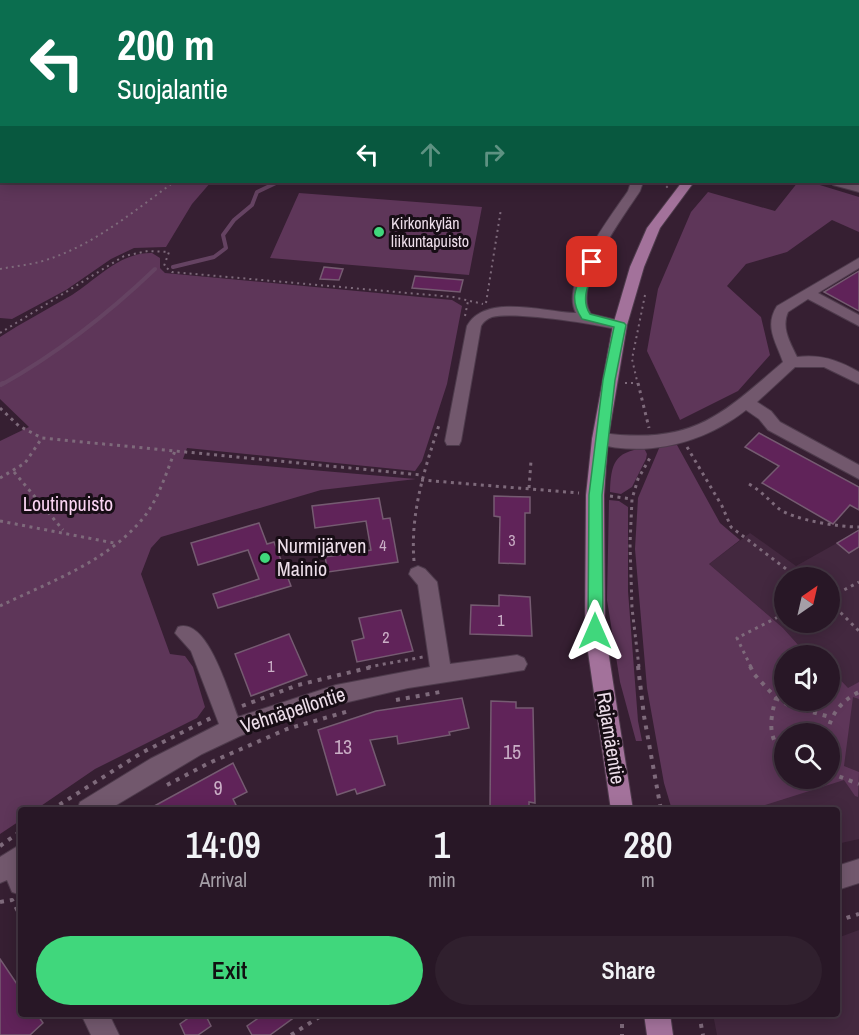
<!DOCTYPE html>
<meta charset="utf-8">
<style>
body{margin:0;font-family:"Archivo Narrow",sans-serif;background:#30202e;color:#f1f3f6;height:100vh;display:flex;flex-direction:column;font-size:22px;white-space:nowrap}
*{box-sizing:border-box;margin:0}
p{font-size:20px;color:#a59fa7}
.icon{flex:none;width:33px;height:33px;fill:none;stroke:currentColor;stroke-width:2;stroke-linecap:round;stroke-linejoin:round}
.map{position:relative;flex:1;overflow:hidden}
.panel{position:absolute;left:18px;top:807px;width:822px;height:210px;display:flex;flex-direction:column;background:#281726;border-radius:6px;box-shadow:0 3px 15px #0003,0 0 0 2px #443643}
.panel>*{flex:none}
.guide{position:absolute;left:0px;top:0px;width:860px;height:183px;box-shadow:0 3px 15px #0003,0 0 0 2px #443643;background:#0b6e4f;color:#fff;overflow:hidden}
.needle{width:39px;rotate:34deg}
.tools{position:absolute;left:774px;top:567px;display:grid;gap:12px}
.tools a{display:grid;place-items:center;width:66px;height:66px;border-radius:50%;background:#281726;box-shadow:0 3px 15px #0003,0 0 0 2px #443643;font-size:30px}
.pin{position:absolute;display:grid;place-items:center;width:51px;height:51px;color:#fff;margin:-26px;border-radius:12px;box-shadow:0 3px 9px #0006}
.me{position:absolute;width:66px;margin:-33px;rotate:0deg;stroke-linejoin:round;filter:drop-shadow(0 0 4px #0008)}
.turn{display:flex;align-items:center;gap:21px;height:126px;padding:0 18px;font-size:27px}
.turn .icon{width:78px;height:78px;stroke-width:2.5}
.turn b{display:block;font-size:42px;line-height:51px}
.lanes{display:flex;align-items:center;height:57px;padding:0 18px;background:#0003;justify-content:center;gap:30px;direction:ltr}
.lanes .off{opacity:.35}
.eta{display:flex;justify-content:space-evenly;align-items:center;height:102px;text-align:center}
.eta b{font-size:36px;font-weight:600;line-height:42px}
.primary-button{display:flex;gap:12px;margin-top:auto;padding:12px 18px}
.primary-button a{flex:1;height:69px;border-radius:36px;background:#40d77c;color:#111;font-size:24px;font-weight:600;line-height:69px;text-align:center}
.primary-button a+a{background:#30202e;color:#f1f3f6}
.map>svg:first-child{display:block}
.built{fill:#43283f;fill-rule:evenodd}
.green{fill:#5e3659;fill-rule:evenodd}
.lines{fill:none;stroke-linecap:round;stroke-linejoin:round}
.stream-far2{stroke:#654362;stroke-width:3}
.stream-far1{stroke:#654362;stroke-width:4}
.stream{stroke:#654362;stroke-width:4.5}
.building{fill:#602359;stroke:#755b71;stroke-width:1.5}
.minor-casing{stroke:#4e3b4c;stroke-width:2}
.major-casing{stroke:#4e3b4c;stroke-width:2}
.path-far3{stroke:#7e6a7b;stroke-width:1.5;stroke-dasharray:1.5 3;stroke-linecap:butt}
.path-far2{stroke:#7e6a7b;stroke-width:2;stroke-dasharray:2 4;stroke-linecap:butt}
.path-far1{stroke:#7e6a7b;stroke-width:3;stroke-dasharray:3 4.5;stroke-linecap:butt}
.path{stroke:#7e6a7b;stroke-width:4;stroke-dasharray:4 6;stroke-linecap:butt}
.minor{fill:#72586d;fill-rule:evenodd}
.major{fill:#a3729b;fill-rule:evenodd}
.route{fill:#40d77c;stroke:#2a8c51;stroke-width:1.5}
.poi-dot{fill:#40d77c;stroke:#170d15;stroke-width:2}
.labels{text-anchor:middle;stroke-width:6;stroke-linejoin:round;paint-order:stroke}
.far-poi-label{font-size:16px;fill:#eddeea;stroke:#170d15;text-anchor:start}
.number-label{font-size:16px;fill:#caafc6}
.park-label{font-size:20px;fill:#fad4f3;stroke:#170d15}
.poi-label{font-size:20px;fill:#eddeea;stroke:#170d15;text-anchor:start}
.street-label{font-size:20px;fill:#eddeea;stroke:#170d15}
.near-number-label{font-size:20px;fill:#caafc6}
</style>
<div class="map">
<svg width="859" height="1035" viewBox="0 0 859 1035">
<rect width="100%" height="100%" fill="#361f32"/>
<path class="built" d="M750,533L796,566L837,543L849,553L859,547V839L837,844V810H754L751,805L830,778V656L807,655L783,628L709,564ZM784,578H830V622H784Z
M859,930V1035H717L713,1014H837V938Z"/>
<path class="green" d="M0,0H363L2,2V182H211L192,204L166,247L134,248L111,259L66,290L12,319L0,318Z
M798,182H810L859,197V232L832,220L787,252L746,264L727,286L761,317L770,355L738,391L680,420L647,351L658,289L691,212L708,192L775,211Z
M299,193L482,207L469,275L270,258Z
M152,253L160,258V268L165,273L452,300L462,306L447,384L422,461L415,471L187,448L183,459L416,479L321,490L161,537L151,548L141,574L170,654L185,656L193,667L205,707L197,718L95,769L35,810H21V820L0,834V441L29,427L0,399V337C23,322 48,309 72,295C97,279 120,252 152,253Z
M677,445L720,523L740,540L709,564L783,628L801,648L812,650L817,655L784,656V700H830V669L848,688L859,682V699L853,697L844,766L859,772L858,797L855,796L844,780L756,808V810H672L664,783L647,688L635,549L638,498L660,446ZM784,734H830V778H784Z
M644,448L647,454L646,459L632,487L621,494L610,492C611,464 614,452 644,448Z
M609,500L619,501L628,507V591L638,721L642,741H636L620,682L607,600Z"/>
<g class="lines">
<path class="stream-far2" d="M437,2L439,0"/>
<path class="stream-far1" d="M173,267L214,257L226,248L223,235L234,220L252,205L257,192L278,182
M1,385C58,353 108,314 155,269"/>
<path class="stream" d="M0,385L3,383"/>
</g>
<path class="building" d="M324,267L343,269L339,280L320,279Z
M859,271V311L824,292Z
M415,276L463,280L460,292L412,288Z
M759,433L859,487V510L850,505L833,524L762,483L779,466L745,447Z
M494,496L530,497V513H525V564L499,563L500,517L494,516Z
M379,498L383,519L390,518L398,562L328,572L325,557L371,550L366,521L315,528L312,506Z
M259,523L267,544L274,542L291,586L218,608L213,594L259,579L248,550L198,565L191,543Z
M859,530V547L849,553L837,543Z
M499,595L530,597L532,636L470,634L471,605L499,606Z
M401,610L413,651L357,662L352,641L364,638L359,618Z
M289,634L307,675L251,696L235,654Z
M462,698L469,728L449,732L450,735L398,744L397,736L370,740L385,785L357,794L355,789L337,795L318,730L376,711Z
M491,701L516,702V708H533L535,803L529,802V810H490Z
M233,763L247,792L233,799L236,805L226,810H147Z
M0,959L21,990V1014H37L43,1023L30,1035H0Z
M194,1014H205L211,1026L198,1035H185L180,1024Z
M264,1014H299L270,1035H252L247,1026Z"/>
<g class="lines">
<g class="minor-casing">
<path id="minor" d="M631,182H643L640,191C624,216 571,285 591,314L625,322L627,325L625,328L620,330C595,324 515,311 492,317C487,319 484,321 481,326L461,441L459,445H447L445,441L467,326C485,293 544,312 576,313C559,283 611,216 628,191Z
M831,182H849L859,184V192L833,185Z
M859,258V268L818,293L859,315V326L808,299L788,312C781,328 790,342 797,357C821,354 838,360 859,372V384L824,367H795L757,402L771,411L780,422L859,465V479L768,430L759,419L746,410C704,443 647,458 594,443L592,439L594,435L600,433C692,444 717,419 783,362C776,342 764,326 777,306Z
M418,566L425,569L437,582L450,664L517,655L524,658L527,664L524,670L408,688L301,713L240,736L202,754L108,810H77L80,802L150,759L219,724L191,651L175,633L178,627C208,617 229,695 238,717L336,685L430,667L418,585L409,574L411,569Z
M21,844V895L12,892L7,880L0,883V857Z
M859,859V883L837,890V866Z
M81,1014H109L119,1035H91Z"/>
</g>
<g class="major-casing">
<path id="major" d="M858,49H859L858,56Z
M682,182H694L660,228L644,267L627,325L608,439L604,495L605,631L633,810H611L585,631L586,495L592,439L613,325L630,267L647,228Z
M644,1014H670L673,1035H647Z"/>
</g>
<path class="path-far3" d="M120,2L122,0"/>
<path class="path-far2" d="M662,182L669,189
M0,269C15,266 31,265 46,260C94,245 134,211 174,182
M486,303L501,209
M465,316L468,301
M0,333L124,256L148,251L169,252L164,266L172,272L453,297L483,304
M625,383H637
M638,385L632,359L645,295"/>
<path class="path-far1" d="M638,383L649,428
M0,408L19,426L42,438L422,475
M687,447L722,506L731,527L798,578
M14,472L63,530
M0,478L25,463L42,438
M421,480L579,493
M749,484C761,491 768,499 778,508C793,520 839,527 859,527
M529,488L531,461
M610,496L632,499
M0,521L114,543
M414,561C410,512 425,468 440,422
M830,594L842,591L859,582
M830,602L859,631
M0,606C49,582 108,562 144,517C159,498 166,473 175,451
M368,667L423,657
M639,667L632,608L630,544L632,499L638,479L651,456
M751,667L737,638L784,614"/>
<path class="path" d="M638,666L644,716L661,810
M750,666L754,674L776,698C770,719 767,738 784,754
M776,698L790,706L830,717
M396,700L440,692
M242,706L298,685L376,666
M827,734C831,714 841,701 859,692
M830,773L859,784
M167,785L209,763L287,729L349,711
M51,810L143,752L211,718
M0,846L21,831
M0,902L12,900L21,917
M837,921L859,914
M622,1014V1035
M699,1014L703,1035
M291,1035L324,1014"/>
<use href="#minor" class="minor"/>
<use href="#major" class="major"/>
</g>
<path class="route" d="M592,259L597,262C591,279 579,298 590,314L624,323L626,325L615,380L602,495L603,631L600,635L595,637L590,635L588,631L589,495L603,380L614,327L582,319C567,296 578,285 587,262Z"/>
<g class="poi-dot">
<circle cx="379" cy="232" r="6"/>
<circle cx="265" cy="558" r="6"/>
</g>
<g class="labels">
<g class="far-poi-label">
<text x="391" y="229">Kirkonkylän<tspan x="391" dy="18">liikuntapuisto</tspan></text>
</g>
<g class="number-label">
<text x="512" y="546">3</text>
<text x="383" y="551">4</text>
<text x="501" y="626">1</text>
<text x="386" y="643">2</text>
<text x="271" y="672">1</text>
</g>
<g class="park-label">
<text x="68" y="511">Loutinpuisto</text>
</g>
<g class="poi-label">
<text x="277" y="553">Nurmijärven<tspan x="277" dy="23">Mainio</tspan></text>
</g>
<g class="street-label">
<text transform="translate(293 710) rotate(-18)" y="7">Vehnäpellontie</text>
<text transform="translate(611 738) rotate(81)" y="7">Rajamäentie</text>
</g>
<g class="near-number-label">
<text x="343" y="754">13</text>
<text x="512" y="759">15</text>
<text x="218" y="795">9</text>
</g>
</g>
</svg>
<div class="tools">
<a><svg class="needle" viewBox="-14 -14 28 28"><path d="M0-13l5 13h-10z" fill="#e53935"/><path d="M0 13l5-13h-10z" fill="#a59fa7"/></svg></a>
<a><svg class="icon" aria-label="sound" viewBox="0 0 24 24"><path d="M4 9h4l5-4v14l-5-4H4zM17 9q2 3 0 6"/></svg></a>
<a><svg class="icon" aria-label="search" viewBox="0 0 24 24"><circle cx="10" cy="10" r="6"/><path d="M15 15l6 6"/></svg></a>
</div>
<div class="pin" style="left:592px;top:262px;background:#d93025"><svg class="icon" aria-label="arrive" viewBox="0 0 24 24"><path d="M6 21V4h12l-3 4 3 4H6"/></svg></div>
<svg class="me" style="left:595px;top:631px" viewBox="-20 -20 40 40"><path d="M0-17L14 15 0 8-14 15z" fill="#40d77c" stroke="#fff" stroke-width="4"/></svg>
<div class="guide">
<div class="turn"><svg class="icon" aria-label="left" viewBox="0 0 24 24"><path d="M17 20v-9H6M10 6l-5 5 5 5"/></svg><div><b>200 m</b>Suojalantie</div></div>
<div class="lanes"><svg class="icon" aria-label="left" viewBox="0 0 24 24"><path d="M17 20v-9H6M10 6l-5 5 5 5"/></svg><svg class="icon off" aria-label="ahead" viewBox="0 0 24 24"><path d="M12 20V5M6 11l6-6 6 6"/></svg><svg class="icon off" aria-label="right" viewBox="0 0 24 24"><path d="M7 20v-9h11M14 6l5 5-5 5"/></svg></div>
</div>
<section class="panel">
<div class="eta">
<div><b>14:09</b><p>Arrival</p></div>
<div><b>1</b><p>min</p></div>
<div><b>280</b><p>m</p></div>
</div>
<div class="primary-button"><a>Exit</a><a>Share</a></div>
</section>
</div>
